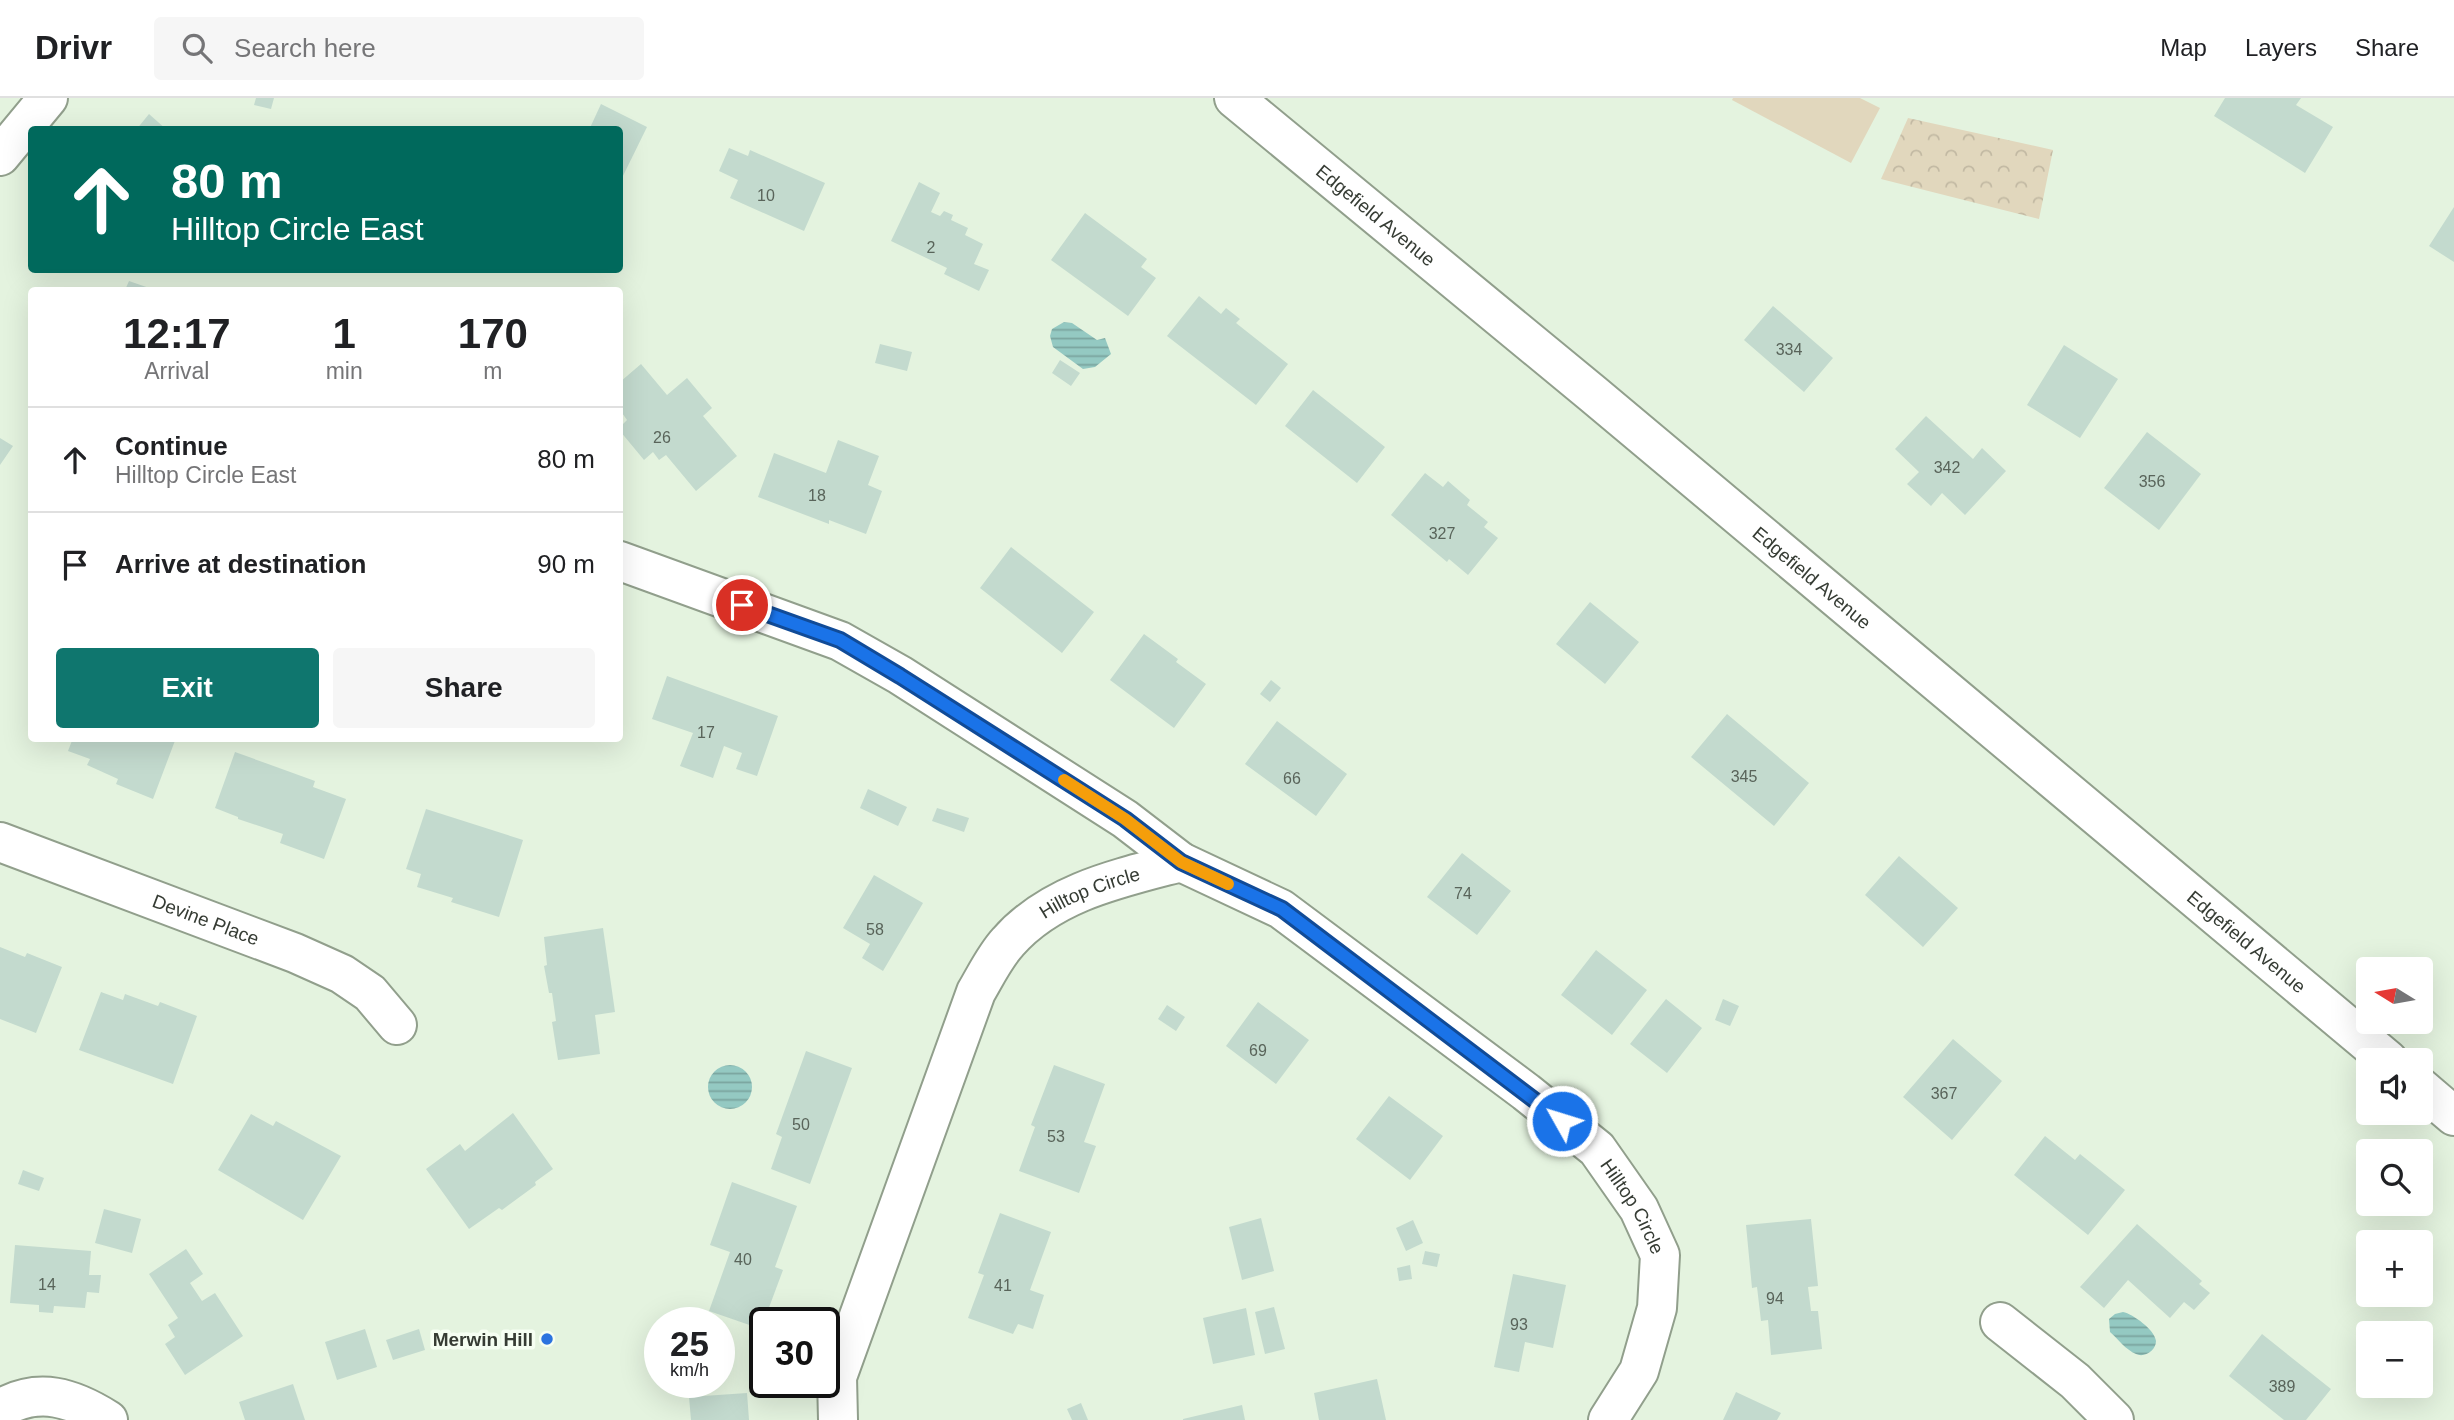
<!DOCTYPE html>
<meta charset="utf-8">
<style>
body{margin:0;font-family:Helvetica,sans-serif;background:#f6f6f6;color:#202124;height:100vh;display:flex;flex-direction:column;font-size:26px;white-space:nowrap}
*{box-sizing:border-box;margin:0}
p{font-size:23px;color:#757577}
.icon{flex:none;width:38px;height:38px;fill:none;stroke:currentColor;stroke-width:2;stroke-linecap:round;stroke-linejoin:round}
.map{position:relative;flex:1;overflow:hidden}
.sheet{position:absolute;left:28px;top:189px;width:595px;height:455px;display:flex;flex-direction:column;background:#fff;border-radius:7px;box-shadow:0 7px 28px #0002}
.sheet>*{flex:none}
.guide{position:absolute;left:28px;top:28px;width:595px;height:147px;border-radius:7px;box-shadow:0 7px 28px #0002;background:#00695c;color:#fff;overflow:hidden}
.needle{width:46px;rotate:281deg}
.tools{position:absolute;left:2356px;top:859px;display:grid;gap:14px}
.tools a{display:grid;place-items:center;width:77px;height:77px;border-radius:7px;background:#fff;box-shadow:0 7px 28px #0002;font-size:35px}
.speed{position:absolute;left:644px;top:1209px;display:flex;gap:14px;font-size:35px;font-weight:700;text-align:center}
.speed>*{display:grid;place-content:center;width:91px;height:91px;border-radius:50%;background:#fff;box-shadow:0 7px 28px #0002;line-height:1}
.speed small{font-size:18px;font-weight:400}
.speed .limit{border:4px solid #111;border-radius:10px;background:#fff;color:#111}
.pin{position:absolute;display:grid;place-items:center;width:60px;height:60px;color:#fff;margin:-30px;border:4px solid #fff;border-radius:50%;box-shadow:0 2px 7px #0007}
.me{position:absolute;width:77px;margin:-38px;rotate:309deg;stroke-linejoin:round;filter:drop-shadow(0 0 5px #0008)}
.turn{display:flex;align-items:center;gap:24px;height:147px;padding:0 28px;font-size:32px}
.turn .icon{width:91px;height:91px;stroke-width:2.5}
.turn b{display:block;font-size:49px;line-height:60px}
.eta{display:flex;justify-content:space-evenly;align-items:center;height:119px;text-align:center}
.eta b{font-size:42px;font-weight:600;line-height:49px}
.action{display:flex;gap:14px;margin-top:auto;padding:14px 28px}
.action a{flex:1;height:80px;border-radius:7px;background:#0f766e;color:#fff;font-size:28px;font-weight:600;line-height:80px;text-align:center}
.action a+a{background:#f6f6f6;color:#202124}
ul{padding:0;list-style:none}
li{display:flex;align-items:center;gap:21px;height:105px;padding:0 28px;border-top:2px solid #e0e0e0}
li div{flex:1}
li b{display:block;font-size:26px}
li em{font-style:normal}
header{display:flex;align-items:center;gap:42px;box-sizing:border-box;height:98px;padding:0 35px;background:#fff;border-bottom:2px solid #e0e0e0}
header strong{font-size:33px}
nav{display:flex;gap:38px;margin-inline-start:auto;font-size:24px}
.search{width:490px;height:63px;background:#f6f6f6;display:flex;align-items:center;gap:18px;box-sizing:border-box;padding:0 24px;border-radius:7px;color:#757577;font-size:26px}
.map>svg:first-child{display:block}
.green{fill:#e1d7bd}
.park{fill:url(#park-crowns)}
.water{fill:url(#water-rules)}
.building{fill:#c3dace}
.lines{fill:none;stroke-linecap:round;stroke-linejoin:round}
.minor-casing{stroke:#919f8c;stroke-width:42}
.major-casing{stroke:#919f8c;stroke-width:42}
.minor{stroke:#fff;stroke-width:38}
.major{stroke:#fff;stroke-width:38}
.route-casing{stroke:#114b97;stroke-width:18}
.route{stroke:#1a73e8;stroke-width:12}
.slow{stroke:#f59e0b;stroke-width:12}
.poi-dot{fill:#2b73df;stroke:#f5fef2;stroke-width:2.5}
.labels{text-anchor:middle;stroke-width:7;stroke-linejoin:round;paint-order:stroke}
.number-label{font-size:16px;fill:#59645a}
.street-label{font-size:19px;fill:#363c34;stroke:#f5fef2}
.poi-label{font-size:19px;font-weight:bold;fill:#363c34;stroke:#f5fef2;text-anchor:end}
</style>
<header>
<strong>Drivr</strong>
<div class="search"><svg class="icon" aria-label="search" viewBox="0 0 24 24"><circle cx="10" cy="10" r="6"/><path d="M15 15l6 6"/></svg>Search here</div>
<nav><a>Map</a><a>Layers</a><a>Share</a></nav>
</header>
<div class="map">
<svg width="2454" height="1322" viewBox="0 0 2454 1322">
<defs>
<pattern id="park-crowns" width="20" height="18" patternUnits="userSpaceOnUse" patternTransform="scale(1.75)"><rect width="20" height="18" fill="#e1d7bd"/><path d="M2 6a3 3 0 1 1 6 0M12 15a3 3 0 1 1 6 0" fill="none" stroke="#c2b9a3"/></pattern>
<pattern id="water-rules" width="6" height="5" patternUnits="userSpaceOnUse" patternTransform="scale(1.75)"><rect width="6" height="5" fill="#94c9c2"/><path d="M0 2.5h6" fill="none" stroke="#7aa49e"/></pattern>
</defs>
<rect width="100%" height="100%" fill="#e4f3df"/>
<path class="green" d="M1733,0H1860L1880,10L1851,65L1732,2Z"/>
<path class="park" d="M1908,20L2053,52L2039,121L1881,81Z"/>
<path class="water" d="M1064,224L1072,225L1097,242L1105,240L1111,256L1095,269L1083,271L1053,249L1050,238L1052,231Z
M708 989a22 22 0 1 1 44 0a22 22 0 1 1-44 0Z
M2123,1214C2133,1216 2155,1232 2156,1243C2156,1253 2144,1260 2136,1256C2126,1252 2118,1241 2110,1234L2109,1221L2115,1216Z"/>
<path class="building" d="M256,0H274L271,11L254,7Z
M2225,0H2301L2296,7L2333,29L2305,75L2214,18Z
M601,6L647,29L620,84V32H589Z
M149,16L167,32H136Z
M729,50L748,58L750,52L825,85L804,133L730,100L738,82L719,73Z
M919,84L940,95L931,114L940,118L944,113L953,117L951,122L968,130L965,137L983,146L974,166L989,172L979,193L944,176L947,170L891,143Z
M2454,109V164L2429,148Z
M1085,115L1147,161L1141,169L1156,180L1128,218L1051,162Z
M129,183L155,192H125Z
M1199,198L1221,216L1226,210L1240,221L1236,225L1288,266L1256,307L1167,238Z
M1773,208L1833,260L1804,294L1744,242Z
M880,246L912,254L907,273L875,265Z
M2064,247L2118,281L2080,340L2027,307Z
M1060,262L1080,275L1071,288L1052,275Z
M641,266L667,297L687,280L712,310L703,318L737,358L696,393L666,357L659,362L653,354L644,362L620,333V329L627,322L620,312V284Z
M1313,292L1385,349L1357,385L1285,328Z
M1926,318L1973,361L1982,350L2006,373L1965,417L1942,395L1931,408L1907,386L1919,374L1895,351Z
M2147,334L2201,376L2159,432L2104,390Z
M0,340L13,348L0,367Z
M838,342L879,358L868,387L882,393L866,436L829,422V426L758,399L774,355L826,375Z
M1425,375L1443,389L1448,383L1470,402L1467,407L1488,424L1484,429L1498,440L1468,477L1449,461L1447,464L1391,417Z
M1011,449L1094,514L1062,555L980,490Z
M1590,504L1639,544L1605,586L1556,546Z
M1144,536L1178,561L1176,564L1206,586L1174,630L1110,582Z
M667,578L778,618L757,678L736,671L742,655L724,648L713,680L680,668L693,635L652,621Z
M1271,582L1281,590L1270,604L1260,596Z
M1727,616L1809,685L1774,728L1691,659Z
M1277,623L1347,676L1316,718L1245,666Z
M73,640H176L153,701L116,686L118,681L87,667L90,661L68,653Z
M235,654L315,683L313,689L346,701L324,761L280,745L283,736L238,721V719L215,710Z
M868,691L907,709L898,728L860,710Z
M937,710L969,720L964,734L932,723Z
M426,711L523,742L499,819L451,804L453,800L417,789L421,776L406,771Z
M1462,755L1511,793L1477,837L1427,799Z
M1899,758L1958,810L1923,849L1865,797Z
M874,777L923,805L883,873L862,860L870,846L843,830Z
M603,830L615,914L595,917L600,956L558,962L552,924L556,923L552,895H549L544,868L547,867L544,839Z
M0,849L25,859L27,855L62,869L36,935L0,921Z
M1596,852L1647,892L1612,937L1561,897Z
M101,894L123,902L125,896L158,908L160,904L197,918L173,986L79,952Z
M1666,901L1702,930L1667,975L1630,946Z
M1723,901L1739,908L1730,928L1715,922Z
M1258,904L1309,942L1276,986L1226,948Z
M1167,907L1185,919L1176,933L1158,921Z
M1953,941L2002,983L1952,1042L1903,999Z
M806,953L852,970L810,1086L771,1071L782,1039L776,1036Z
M1054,967L1105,986L1084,1044L1096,1048L1079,1095L1019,1073L1035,1029L1031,1027Z
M1389,998L1443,1038L1410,1082L1356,1041Z
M513,1015L553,1071L535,1084L536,1087L502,1112L499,1110L469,1131L426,1071L460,1046L465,1053Z
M251,1016L273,1028L276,1023L341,1058L303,1122L218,1072Z
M2045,1038L2075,1062L2080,1056L2125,1092L2088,1137L2014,1077Z
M23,1072L44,1080L39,1093L18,1086Z
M732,1084L797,1108L775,1169L783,1172L761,1231L709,1213L730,1154L710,1147Z
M104,1111L141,1121L132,1155L95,1145Z
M1000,1115L1051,1134L1030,1192L1044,1197L1033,1231L1018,1226L1013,1236L968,1220L984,1177L978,1175Z
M1261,1120L1274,1173L1242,1182L1229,1129Z
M1811,1121L1818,1188L1808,1189L1811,1213H1818L1822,1251L1771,1257L1768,1222L1761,1223L1757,1189L1752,1190L1746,1127Z
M1413,1122L1423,1145L1406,1153L1396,1130Z
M2137,1126L2202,1183L2199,1186L2210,1195L2194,1212L2184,1204L2170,1220L2128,1182L2104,1210L2080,1189Z
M15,1147L91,1153L89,1177H101L99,1195L87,1194L85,1210L54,1208L53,1215L39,1214V1207L10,1205Z
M186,1151L203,1176L190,1185L202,1203L215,1195L243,1238L185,1277L165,1246L175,1239L168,1227L178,1220L149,1176Z
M1425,1153L1440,1156L1437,1169L1422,1166Z
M1410,1167L1412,1181L1399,1183L1397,1170Z
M1513,1176L1566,1187L1553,1250L1525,1244L1519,1274L1494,1269Z
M1274,1209L1285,1251L1265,1256L1255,1214Z
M1246,1210L1255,1257L1213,1266L1203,1220Z
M365,1231L377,1269L337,1282L325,1244Z
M419,1231L425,1252L393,1262L386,1242Z
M2262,1236L2331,1291L2306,1322H2284L2229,1278Z
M1377,1281L1386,1322H1319L1314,1295Z
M293,1286L305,1322H245L239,1304Z
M1736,1294L1781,1315L1777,1322H1723Z
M747,1295L749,1322H691L689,1299Z
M1081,1305L1088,1322H1072L1067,1311Z
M1242,1307L1245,1322H1183V1321Z"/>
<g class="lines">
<g class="minor-casing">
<g id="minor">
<path id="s1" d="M620,463L840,543L900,577L1125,721L1181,764L1281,811L1526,994L1597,1051L1639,1111L1660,1157L1657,1210L1639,1273L1608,1322"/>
<path id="s2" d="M0,744L295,855L342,876L370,895L397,927"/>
<path d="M2000,1224L2075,1283L2114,1322"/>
<path d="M0,1311C39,1288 73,1300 108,1322"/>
<path id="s3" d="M838,1322L837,1279L976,894C986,877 995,858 1008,844C1052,794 1120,780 1181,764"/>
</g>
</g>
<g class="major-casing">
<g id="major">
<path id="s4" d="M1234,0L1593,296L2388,962"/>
<path d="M0,58L48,0"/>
<path d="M2420,989L2454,1018"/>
</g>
</g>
<use href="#minor" class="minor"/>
<use href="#major" class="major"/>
</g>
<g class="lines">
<g class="route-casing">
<path id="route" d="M742,507L840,542L900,578L1125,721L1181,764L1282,811L1562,1023"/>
</g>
<use href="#route" class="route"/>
<path class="slow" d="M1064,682L1125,721L1181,764L1228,786"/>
</g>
<circle class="poi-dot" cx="547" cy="1241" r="7"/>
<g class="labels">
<g class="number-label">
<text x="766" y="103">10</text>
<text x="931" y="155">2</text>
<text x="1789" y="257">334</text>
<text x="662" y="345">26</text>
<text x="1947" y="375">342</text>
<text x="2152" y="389">356</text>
<text x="817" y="403">18</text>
<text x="1442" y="441">327</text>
<text x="706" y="640">17</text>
<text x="1744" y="684">345</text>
<text x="1292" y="686">66</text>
<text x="1463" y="801">74</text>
<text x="875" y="837">58</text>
<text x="1258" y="958">69</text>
<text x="1944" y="1001">367</text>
<text x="801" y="1032">50</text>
<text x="1056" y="1044">53</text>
<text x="743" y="1167">40</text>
<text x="47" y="1192">14</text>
<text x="1003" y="1193">41</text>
<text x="1775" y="1206">94</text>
<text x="1519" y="1232">93</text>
<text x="2282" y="1294">389</text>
</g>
<g class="street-label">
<text dy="7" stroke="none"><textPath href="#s4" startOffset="184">Edgefield Avenue</textPath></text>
<text dy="7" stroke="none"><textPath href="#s4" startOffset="751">Edgefield Avenue</textPath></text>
<text dy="7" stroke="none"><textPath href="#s3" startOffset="609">Hilltop Circle</textPath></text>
<text dy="7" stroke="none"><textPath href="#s2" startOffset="220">Devine Place</textPath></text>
<text dy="7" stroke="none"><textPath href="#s4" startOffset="1318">Edgefield Avenue</textPath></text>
<text dy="7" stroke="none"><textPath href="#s1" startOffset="1216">Hilltop Circle</textPath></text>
</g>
<g class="poi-label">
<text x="533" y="1248">Merwin Hill</text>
</g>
</g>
</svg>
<div class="tools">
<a><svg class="needle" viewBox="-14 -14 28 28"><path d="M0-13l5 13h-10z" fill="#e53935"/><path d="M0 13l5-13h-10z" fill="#757577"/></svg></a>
<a><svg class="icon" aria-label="sound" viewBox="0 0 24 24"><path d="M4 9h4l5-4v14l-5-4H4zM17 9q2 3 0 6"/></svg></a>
<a><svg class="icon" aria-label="search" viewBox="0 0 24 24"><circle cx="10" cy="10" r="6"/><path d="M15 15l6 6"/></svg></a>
<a>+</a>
<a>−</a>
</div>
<div class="speed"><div>25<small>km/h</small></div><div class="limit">30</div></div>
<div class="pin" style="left:742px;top:507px;background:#d93025"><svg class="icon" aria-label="arrive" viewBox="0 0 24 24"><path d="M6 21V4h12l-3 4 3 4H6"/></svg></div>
<svg class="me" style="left:1562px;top:1023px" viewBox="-20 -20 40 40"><circle r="17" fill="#1a73e8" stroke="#fff" stroke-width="3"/><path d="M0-11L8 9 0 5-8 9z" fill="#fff"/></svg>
<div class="guide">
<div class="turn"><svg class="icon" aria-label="ahead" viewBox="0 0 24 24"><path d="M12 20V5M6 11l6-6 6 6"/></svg><div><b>80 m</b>Hilltop Circle East</div></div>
</div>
<section class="sheet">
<div class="eta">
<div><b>12:17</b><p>Arrival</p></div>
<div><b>1</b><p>min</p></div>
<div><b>170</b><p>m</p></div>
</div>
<ul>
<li><svg class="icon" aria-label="ahead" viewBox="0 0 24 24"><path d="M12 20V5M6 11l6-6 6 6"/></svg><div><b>Continue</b><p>Hilltop Circle East</p></div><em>80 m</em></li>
<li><svg class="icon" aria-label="arrive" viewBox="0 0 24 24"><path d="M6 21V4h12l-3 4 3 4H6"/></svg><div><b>Arrive at destination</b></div><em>90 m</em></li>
</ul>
<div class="action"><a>Exit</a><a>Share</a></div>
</section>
</div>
